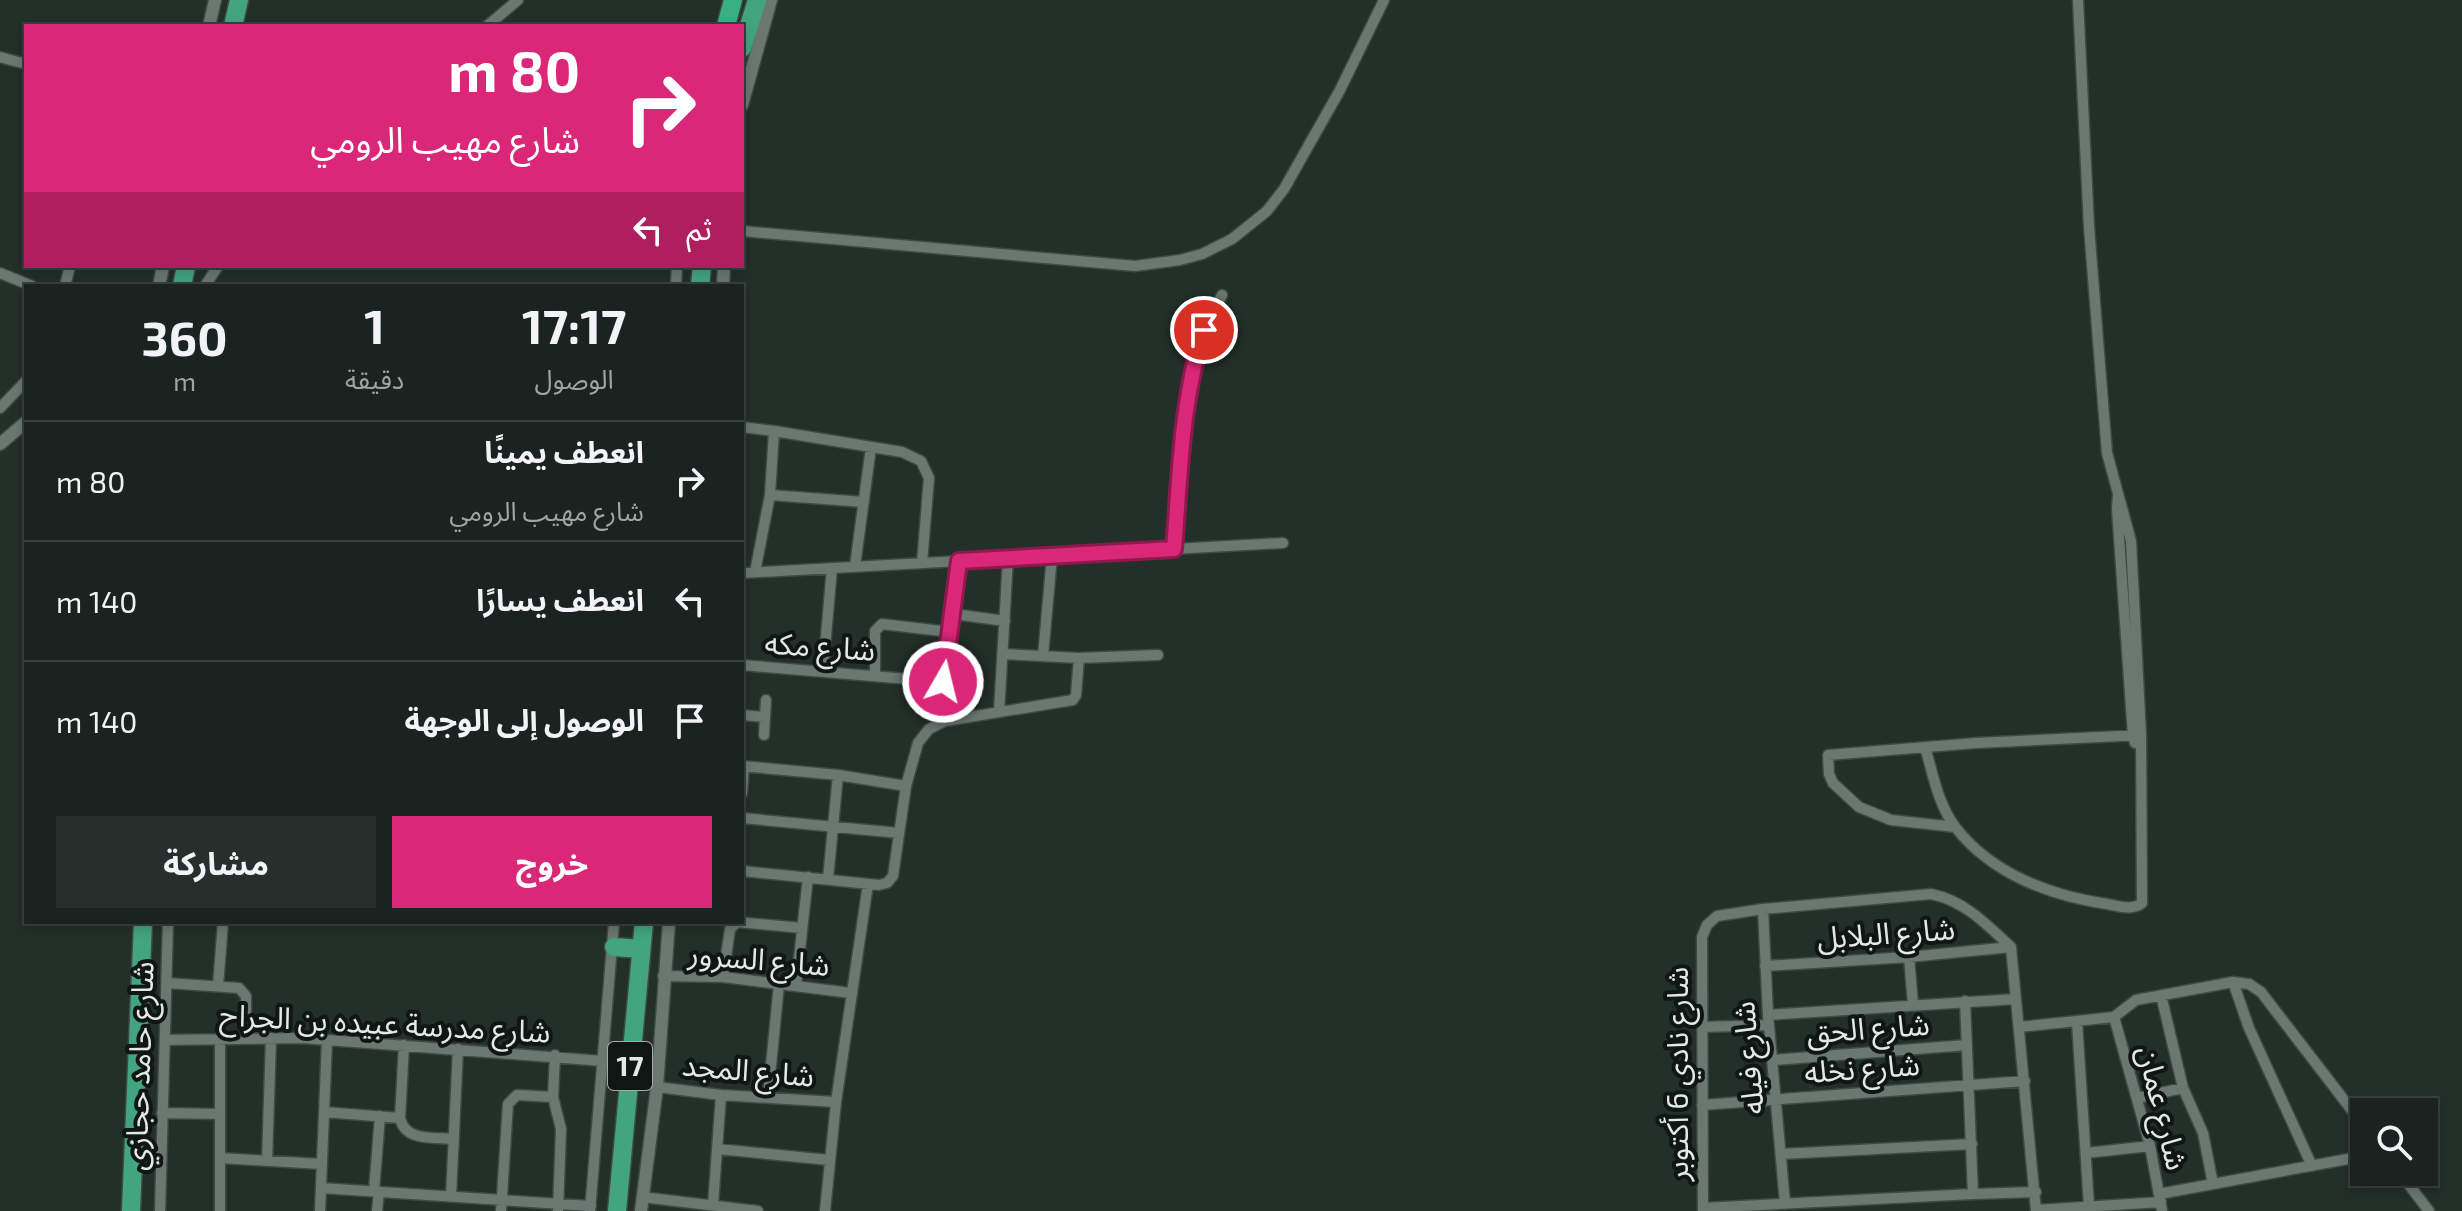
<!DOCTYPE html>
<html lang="ar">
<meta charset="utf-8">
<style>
body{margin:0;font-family:"Exo 2","Noto Sans Arabic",sans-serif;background:#272f2c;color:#f1f3f6;direction:rtl;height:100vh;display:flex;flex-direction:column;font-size:30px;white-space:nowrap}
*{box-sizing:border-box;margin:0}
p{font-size:26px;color:#9fa4a4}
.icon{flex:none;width:44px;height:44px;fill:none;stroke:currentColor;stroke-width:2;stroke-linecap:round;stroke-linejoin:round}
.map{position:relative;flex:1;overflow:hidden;direction:ltr}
.panel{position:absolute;left:24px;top:284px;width:720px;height:640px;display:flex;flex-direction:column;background:#1a231f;border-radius:0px;box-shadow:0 4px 12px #0003,0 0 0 2px #38403d;direction:rtl}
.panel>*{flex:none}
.banner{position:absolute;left:24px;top:24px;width:720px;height:244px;border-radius:0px;box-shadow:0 4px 12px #0003,0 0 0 2px #38403d;direction:rtl;background:#db2777;color:#fff;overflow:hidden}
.fabs{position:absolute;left:2350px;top:1098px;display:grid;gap:16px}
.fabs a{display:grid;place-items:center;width:88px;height:88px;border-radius:0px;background:#1a231f;box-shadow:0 4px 12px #0003,0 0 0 2px #38403d;font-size:40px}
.pin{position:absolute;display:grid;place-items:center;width:68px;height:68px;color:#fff;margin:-34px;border:4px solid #fff;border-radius:50%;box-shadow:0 2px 8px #0007}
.me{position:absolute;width:88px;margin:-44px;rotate:8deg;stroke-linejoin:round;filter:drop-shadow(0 0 6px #0008)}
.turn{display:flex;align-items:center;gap:28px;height:168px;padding:0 32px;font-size:36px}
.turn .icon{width:104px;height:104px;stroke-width:2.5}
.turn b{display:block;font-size:56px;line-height:68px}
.then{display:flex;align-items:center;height:76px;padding:0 32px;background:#0003;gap:16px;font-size:30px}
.eta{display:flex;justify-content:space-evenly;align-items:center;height:136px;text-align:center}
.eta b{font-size:48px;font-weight:700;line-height:56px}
.cta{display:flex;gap:16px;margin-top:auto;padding:16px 32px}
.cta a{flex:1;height:92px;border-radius:0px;background:#db2777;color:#fff;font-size:32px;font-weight:700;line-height:92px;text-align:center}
.cta a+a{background:#272f2c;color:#f1f3f6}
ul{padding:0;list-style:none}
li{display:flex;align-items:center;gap:24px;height:120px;padding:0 32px;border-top:2px solid #38403d}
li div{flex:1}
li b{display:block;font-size:30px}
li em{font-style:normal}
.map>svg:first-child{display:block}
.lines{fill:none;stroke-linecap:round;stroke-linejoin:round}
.minor-casing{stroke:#3f4a45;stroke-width:13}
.tertiary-casing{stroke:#3f4a45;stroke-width:15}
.trunk-casing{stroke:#3f4a45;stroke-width:21}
.motorway-casing{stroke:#3f4a45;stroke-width:21}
.minor{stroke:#6a7871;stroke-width:10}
.tertiary{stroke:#6a7871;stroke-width:12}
.trunk{stroke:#42a580;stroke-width:18}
.motorway{stroke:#38b084;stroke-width:18}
.route-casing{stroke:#8e194d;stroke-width:20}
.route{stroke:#db2777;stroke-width:14}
.labels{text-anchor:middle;stroke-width:8;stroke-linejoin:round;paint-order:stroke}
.shield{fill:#101613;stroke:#a3aaa7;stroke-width:2}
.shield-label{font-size:28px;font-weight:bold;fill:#e2eae6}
.street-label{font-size:30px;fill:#e2eae6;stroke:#101613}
</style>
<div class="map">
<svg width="2462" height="1211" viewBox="0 0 2462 1211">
<rect width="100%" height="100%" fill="#232f29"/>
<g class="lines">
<g class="minor-casing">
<path id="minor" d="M487,26L518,0
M0,57L26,64
M742,231L1135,266L1180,260L1202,254L1232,239L1267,211L1284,189L1340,90L1384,0
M0,273L32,286
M65,286L70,266
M205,286L218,266
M676,286L677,266
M0,408L26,381
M742,427L774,431
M770,495L864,502
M2118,496L2117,509L2133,736L2135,743
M1174,549C1181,463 1181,373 1222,295
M855,566L871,447
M755,572L770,495L774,431L902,452L921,461L929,478L922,563
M742,573L1283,543
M954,614L1005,621
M1003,654L1079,658L1158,655
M1043,656L1052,556
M742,665L943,682
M823,670L832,568
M875,675V631L882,624L950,632
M999,712L1008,558
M742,715L765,717
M937,724L954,614L959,561
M764,735L766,700
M1925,747C1933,774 1938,805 1956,828C1992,874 2051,896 2107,904C2119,906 2132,911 2142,903L2141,735L2131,541L2107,453L2089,227L2078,0
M742,766L838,775L906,786
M742,793L744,766
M742,818L899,833
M1955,827L1891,820L1859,807L1833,783L1829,774L1828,755L1976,743L2141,735
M742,871L879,885L887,883L893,876L906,786L918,743L929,729L945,721L1073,700L1076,695L1079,658
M828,879L838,775
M1763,909L1768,1015L1785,1203
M2011,947L2036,1211
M1909,957L1913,1004
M1765,966L1909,957L2011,947
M663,976L723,977L851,993
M723,977L730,929L737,922L802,928
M2233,982L2249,1028L2312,1166
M167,983L239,988L246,996V1038
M796,985L808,877
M218,986L223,922
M2161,995L2183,1088L2203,1133L2213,1184
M1965,1001L1973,1194L2036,1192
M1768,1015L2016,999
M2114,1017L2150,1146L2162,1211
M2077,1022L2089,1206
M1702,1027L1769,1025
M2019,1027L2114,1017L2136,1000L2233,982L2249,984L2261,992L2364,1126
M220,1039V1211
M165,1040L302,1038L603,1061
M404,1045L400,1118C405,1142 434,1137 454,1139
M555,1055L553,1097L561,1129L558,1211
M1773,1060L1967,1045
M657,1087L721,1095L836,1102
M768,1096L779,984
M2137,1098L2183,1088
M1702,1105L2025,1081
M324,1112L400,1118
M162,1113L220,1114
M718,1149L829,1160
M2086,1153L2150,1146
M1781,1154L1972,1144
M220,1158L321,1164
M267,1161L271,1038
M2399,1172L2429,1211
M321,1188L591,1206
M374,1191L380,1116
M2159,1194L2364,1156
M451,1196L458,1049
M642,1197L758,1211
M713,1205L721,1095
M1703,1208L1973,1194
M2036,1210L2161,1202
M160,1211L168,922
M320,1211L327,1040
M377,1211L379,1192
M501,1211L508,1104L517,1095L553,1097
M590,1211L614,922
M825,1211L836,1102L868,884
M1703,1211L1702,937L1707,925L1717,916L1763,909L1931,894C1965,901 1986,924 2011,947"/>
</g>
<g class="tertiary-casing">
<path id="tertiary" d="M209,26L215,0
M742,105L771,0
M159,286L163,266
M723,286L724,266
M0,444L26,422
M641,1211L657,1087L669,922"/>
</g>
<g class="trunk-casing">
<path id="trunk" d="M233,26L239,0
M742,48L757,0
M182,286L186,266
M700,286L702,266
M614,947L641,949
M131,1211L143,922
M617,1211L644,922"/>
</g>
<g class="motorway-casing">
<path id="motorway" d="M726,26L733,0"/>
</g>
<use href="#minor" class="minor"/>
<use href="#tertiary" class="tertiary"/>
<use href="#trunk" class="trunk"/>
<use href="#motorway" class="motorway"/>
</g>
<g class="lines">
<g class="route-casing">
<path id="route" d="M943,682L959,561L1174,549C1180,476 1181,400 1204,330"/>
</g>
<use href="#route" class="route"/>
</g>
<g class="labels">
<rect class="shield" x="608" y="1042" width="44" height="48" rx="6"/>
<g class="shield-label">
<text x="630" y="1076">17</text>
</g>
<g class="street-label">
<text transform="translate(820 647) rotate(4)" y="10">شارع مكه</text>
<text transform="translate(1886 934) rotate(-4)" y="10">شارع البلابل</text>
<text transform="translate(759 960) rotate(5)" y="10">شارع السرور</text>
<text transform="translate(385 1024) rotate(3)" y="10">شارع مدرسة عبيده بن الجراح</text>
<text transform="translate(1868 1029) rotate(-4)" y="10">شارع الحق</text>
<text transform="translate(1749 1058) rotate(-95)" y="10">شارع فيله</text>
<text transform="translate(140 1066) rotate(-88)" y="10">شارع حامد حجازي</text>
<text transform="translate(1862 1069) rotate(-4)" y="10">شارع نخله</text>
<text transform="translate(748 1071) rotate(5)" y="10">شارع المجد</text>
<text transform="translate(1678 1074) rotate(-90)" y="10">شارع نادي 6 أكتوبر</text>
<text transform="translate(2162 1108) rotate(76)" y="10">شارع عمان</text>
</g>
</g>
</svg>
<div class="fabs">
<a><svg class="icon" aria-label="search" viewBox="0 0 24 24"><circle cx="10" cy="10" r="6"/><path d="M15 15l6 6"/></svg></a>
</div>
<div class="pin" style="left:1204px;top:330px;background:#d93025"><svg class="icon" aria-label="arrive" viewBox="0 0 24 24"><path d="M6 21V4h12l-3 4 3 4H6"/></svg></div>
<svg class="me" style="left:943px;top:682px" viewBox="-20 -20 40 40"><circle r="17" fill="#db2777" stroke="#fff" stroke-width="3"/><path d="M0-11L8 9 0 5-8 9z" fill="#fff"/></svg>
<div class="banner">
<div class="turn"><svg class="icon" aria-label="right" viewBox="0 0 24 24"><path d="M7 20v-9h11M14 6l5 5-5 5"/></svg><div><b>80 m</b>شارع مهيب الرومي</div></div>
<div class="then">ثم<svg class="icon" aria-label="left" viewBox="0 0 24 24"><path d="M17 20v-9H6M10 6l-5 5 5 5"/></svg></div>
</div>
<section class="panel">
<div class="eta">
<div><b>17:17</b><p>الوصول</p></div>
<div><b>1</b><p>دقيقة</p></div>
<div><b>360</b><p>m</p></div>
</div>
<ul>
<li><svg class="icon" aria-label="right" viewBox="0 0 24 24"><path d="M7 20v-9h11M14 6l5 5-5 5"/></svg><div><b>انعطف يمينًا</b><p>شارع مهيب الرومي</p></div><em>80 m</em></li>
<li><svg class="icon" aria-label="left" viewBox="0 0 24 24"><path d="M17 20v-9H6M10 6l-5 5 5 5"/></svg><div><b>انعطف يسارًا</b></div><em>140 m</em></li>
<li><svg class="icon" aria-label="arrive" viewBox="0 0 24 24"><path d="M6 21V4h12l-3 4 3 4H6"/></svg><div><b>الوصول إلى الوجهة</b></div><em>140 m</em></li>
</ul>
<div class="cta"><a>خروج</a><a>مشاركة</a></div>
</section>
</div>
